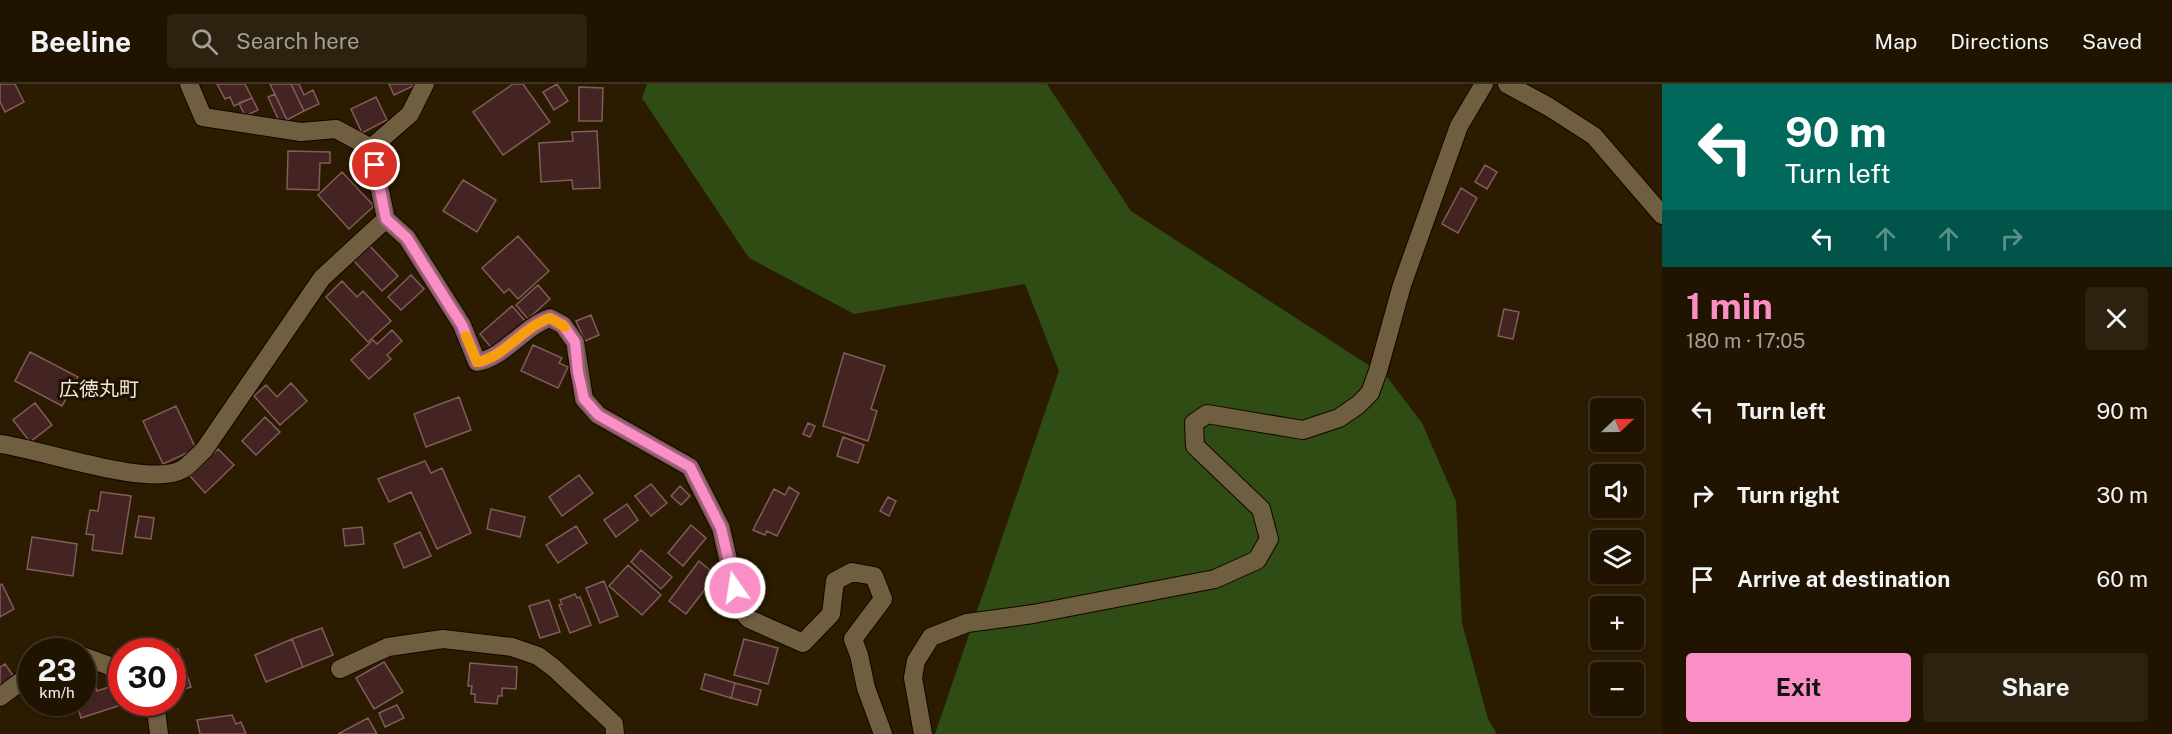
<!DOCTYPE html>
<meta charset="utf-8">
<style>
body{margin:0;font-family:"Public Sans","Noto Sans JP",sans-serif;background:#2d210f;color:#f1f3f6;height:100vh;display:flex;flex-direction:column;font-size:22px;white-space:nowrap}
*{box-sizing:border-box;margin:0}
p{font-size:20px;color:#a29e99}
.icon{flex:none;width:33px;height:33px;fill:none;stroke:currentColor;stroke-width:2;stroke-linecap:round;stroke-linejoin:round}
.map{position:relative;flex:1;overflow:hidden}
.side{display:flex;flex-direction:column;background:#201400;width:510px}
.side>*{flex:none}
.banner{background:#00695c;color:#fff;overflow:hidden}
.needle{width:39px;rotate:68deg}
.tools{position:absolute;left:1590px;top:314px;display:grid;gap:12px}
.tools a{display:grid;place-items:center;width:54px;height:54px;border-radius:6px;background:#201400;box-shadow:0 2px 4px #0004,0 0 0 2px #3d3322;font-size:30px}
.speed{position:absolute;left:18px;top:554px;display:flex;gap:12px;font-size:30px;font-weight:700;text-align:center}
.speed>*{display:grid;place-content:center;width:78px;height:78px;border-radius:50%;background:#201400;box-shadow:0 2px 4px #0004,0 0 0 2px #3d3322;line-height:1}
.speed small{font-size:15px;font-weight:400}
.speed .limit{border:9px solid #d22;background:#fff;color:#111}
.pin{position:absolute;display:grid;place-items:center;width:51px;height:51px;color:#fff;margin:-26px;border:3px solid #fff;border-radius:50%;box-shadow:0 2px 6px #0007}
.me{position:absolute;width:66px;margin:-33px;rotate:347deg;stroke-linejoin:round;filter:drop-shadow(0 0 4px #0008)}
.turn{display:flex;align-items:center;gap:21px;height:126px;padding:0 24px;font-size:27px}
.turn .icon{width:78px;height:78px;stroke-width:2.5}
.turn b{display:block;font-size:42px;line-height:51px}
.lanes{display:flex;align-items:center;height:57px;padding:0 24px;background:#0003;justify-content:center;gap:30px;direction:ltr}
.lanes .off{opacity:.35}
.round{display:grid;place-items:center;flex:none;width:63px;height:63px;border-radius:6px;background:#2d210f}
.overview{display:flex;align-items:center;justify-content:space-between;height:102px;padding:0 24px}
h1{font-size:36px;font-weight:700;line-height:45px;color:#fa8fc6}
.action{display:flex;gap:12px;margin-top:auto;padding:12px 24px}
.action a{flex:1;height:69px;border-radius:6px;background:#fa8fc6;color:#111;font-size:24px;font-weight:700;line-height:69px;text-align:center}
.action a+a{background:#2d210f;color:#f1f3f6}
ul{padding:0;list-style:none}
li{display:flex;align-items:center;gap:18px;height:84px;padding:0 24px}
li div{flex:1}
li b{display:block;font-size:22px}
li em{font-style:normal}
header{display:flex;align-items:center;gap:36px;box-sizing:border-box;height:84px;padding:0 30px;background:#201400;border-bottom:2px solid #3d3322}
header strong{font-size:28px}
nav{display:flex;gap:33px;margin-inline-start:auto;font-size:21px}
.search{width:420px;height:54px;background:#2d210f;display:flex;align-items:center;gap:15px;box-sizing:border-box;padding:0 21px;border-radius:6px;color:#a29e99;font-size:22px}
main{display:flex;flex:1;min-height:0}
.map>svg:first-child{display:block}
.forest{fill:#2e4c14}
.building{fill:#442423;stroke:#815c5a;stroke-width:1.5}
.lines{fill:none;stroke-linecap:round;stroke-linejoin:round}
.street-casing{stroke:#120500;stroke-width:20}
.street{stroke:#705e40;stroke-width:18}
.route-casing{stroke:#a25d81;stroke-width:15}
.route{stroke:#fa8fc6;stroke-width:10}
.slow{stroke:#f59e0b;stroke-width:10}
.labels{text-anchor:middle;stroke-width:6;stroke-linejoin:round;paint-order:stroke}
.neighbourhood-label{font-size:20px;fill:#f3e9d8;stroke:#1e1200}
</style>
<header>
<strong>Beeline</strong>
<div class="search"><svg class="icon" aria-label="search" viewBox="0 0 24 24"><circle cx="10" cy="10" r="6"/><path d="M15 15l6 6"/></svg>Search here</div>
<nav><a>Map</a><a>Directions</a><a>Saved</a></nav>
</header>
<main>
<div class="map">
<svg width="1662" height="650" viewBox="0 0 1662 650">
<rect width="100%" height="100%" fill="#2b1b00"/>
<path class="forest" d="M647,0H1047L1131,127L1387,293L1422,339L1456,417L1462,539L1488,635L1497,650H935L1059,287L1025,200L854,230L749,174L642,14Z"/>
<path class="building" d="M0,0H15L24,18L5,28L0,18Z
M217,0H245L252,14L234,22L230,13L225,15Z
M270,0H291L304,27L287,36Z
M291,0H299L304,11L313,6L319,20L304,27Z
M389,0H417L394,11Z
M513,0H523L550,38L503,71L473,28Z
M557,0L568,17L554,26L543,8Z
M579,3L603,4L602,37H579Z
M275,10L287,36L280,39L268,13Z
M376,13L387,36L362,49L351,25Z
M252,14L258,26L245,32L239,19Z
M597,47L600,104L573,105L572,96L541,98L539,59L573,57L572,48Z
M288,67L330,68V79H320L319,106L287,105Z
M1485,81L1497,88L1487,105L1475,98Z
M342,88L374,122L349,145L318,111Z
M463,96L496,116L477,148L443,127Z
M1461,104L1477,114L1458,149L1442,140Z
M518,152L549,187L518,215L509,205L504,209L482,184Z
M369,161L398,192L382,207L353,176Z
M411,191L424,205L401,226L388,213Z
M342,197L357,213L363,207L391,237L368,258L326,213Z
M538,201L550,215L528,235L516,221Z
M512,222L526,238L494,267L480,250Z
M1504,225L1519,228L1513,255L1498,252Z
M591,231L599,251L585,257L576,237Z
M392,246L402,257L387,271L391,275L369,295L351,276L373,256L377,260Z
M533,261L562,274L559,279L568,283L558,304L521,287Z
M30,268L78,293L62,322L15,297Z
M844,269L885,282L871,325L877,327L868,357L823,342Z
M291,299L307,317L280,341L254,312L266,301L277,313Z
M459,313L471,346L426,363L414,330Z
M35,319L52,341L30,358L13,336Z
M176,322L196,365L163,380L143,337Z
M265,333L280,348L256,371L242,357Z
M808,339L815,342L810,353L803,350Z
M843,353L864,361L858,379L837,372Z
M218,365L234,381L205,409L190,392Z
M425,377L431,389L442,384L471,449L437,465L411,408L389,418L378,395Z
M579,391L593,409L562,432L549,413Z
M651,400L667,419L651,432L635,412Z
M680,402L690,412L681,421L671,412Z
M789,403L799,409L777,452L767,447L765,451L753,446L774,405L785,411Z
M101,408L131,412L122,470L92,466L94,451L86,450L90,426L98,427Z
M888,413L896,417L889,432L880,427Z
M627,420L638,436L616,453L604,436Z
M491,425L525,433L520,453L487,445Z
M139,432L154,434L151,455L135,453Z
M691,441L706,454L683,482L668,469Z
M576,442L587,459L558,479L546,461Z
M362,443L364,460L345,462L343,445Z
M420,448L431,472L404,484L394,460Z
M32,453L77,460L73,492L27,485Z
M641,466L672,493L661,505L631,478Z
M699,477L716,491L686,530L669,517Z
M628,481L661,511L642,531L609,502Z
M604,497L618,532L600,539L586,504Z
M2,500L14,525L0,533V501Z
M575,510L577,514L580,513L591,541L570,549L559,521L562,520L560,516Z
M549,516L560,548L540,554L529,522Z
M322,544L333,571L303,583L292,555Z
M292,555L303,583L266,598L255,571Z
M744,555L778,564L768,600L734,591Z
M178,565L191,603L172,609L171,567Z
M384,578L403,608L374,625L356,594Z
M470,579L517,583L516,605L502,604V612H498L497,620L475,618V610H471L472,602H468Z
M5,580L14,593L0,603V583Z
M92,590L97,607L112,602L118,622L81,634L76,618H82V594Z
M705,590L735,599L731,614L701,605Z
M735,599L761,606L757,621L731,614Z
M397,621L404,634L385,643L379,629Z
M232,631L236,640L241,638L246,650H200L197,636Z
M368,634L377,650H338Z"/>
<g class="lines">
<g class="street-casing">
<path id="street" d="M189,0L203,33L301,48L336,45L371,64L386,135L407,154L462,241L477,278C504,274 523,243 550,234L563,241L575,258L584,315L598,331L690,383L721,444L739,524L749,535L803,559L831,530L835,497L852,488L874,492L883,515L853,555L859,571L866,604L883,650
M1507,0L1549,23L1594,52L1662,131
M371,64L410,30L425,0
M0,360C41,365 150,405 183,385C191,380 197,372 204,366L322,194L386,135
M82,572L107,581L122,589
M340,585L388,563L443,555L512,563L538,572L554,584L614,640L615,650
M0,613L32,589
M155,618L159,650
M923,650L913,594L916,577L931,553L967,539L1033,530L1215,495L1257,476L1269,455L1261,425L1195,362L1194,339L1207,330L1303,346L1339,334L1358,321L1370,309L1378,287L1402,201L1459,42L1484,0"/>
</g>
<use href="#street" class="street"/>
</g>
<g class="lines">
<g class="route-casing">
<path id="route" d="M375,81L386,135L407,154L451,224L462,241L477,278C503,274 523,243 550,234L563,241L575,258L578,288L584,315L598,331L690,383L721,444L735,504"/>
</g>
<use href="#route" class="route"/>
<path class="slow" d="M466,252L477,278C503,274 523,243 550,234L565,243"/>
</g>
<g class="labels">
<g class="neighbourhood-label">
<text x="99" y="312">広徳丸町</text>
</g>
</g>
</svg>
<div class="tools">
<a><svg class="needle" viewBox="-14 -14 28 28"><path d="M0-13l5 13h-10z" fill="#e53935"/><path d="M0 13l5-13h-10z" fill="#a29e99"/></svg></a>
<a><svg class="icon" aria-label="sound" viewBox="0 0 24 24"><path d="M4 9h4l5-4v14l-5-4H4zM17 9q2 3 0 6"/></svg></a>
<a><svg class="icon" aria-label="layers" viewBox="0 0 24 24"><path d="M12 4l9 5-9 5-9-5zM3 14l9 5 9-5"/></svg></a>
<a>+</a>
<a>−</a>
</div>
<div class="speed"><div>23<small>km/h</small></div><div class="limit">30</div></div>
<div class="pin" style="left:375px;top:81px;background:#d93025"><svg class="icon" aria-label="arrive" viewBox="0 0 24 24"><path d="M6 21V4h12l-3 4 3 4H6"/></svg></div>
<svg class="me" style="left:735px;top:504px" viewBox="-20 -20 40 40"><circle r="17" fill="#fa8fc6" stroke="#fff" stroke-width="3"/><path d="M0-11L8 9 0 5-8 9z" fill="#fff"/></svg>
</div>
<section class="side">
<div class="banner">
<div class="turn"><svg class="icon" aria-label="left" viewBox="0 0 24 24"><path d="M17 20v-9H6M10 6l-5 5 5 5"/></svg><div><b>90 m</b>Turn left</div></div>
<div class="lanes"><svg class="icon" aria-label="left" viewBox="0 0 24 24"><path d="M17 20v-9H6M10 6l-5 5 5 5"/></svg><svg class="icon off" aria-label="ahead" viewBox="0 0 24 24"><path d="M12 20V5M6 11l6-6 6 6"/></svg><svg class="icon off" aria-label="ahead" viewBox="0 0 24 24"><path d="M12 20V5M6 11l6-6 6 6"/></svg><svg class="icon off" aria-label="right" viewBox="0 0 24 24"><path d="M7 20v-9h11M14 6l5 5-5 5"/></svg></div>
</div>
<div class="overview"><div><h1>1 min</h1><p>180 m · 17:05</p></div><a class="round"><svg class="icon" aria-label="close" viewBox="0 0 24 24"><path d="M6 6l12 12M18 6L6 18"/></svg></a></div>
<ul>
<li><svg class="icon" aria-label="left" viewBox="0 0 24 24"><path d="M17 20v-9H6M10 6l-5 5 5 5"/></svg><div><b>Turn left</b></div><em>90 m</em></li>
<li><svg class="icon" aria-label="right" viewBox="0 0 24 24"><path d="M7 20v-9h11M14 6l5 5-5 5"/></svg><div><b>Turn right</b></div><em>30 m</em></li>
<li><svg class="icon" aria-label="arrive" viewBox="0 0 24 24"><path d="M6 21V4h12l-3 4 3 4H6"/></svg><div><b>Arrive at destination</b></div><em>60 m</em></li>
</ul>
<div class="action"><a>Exit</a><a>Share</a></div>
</section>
</main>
